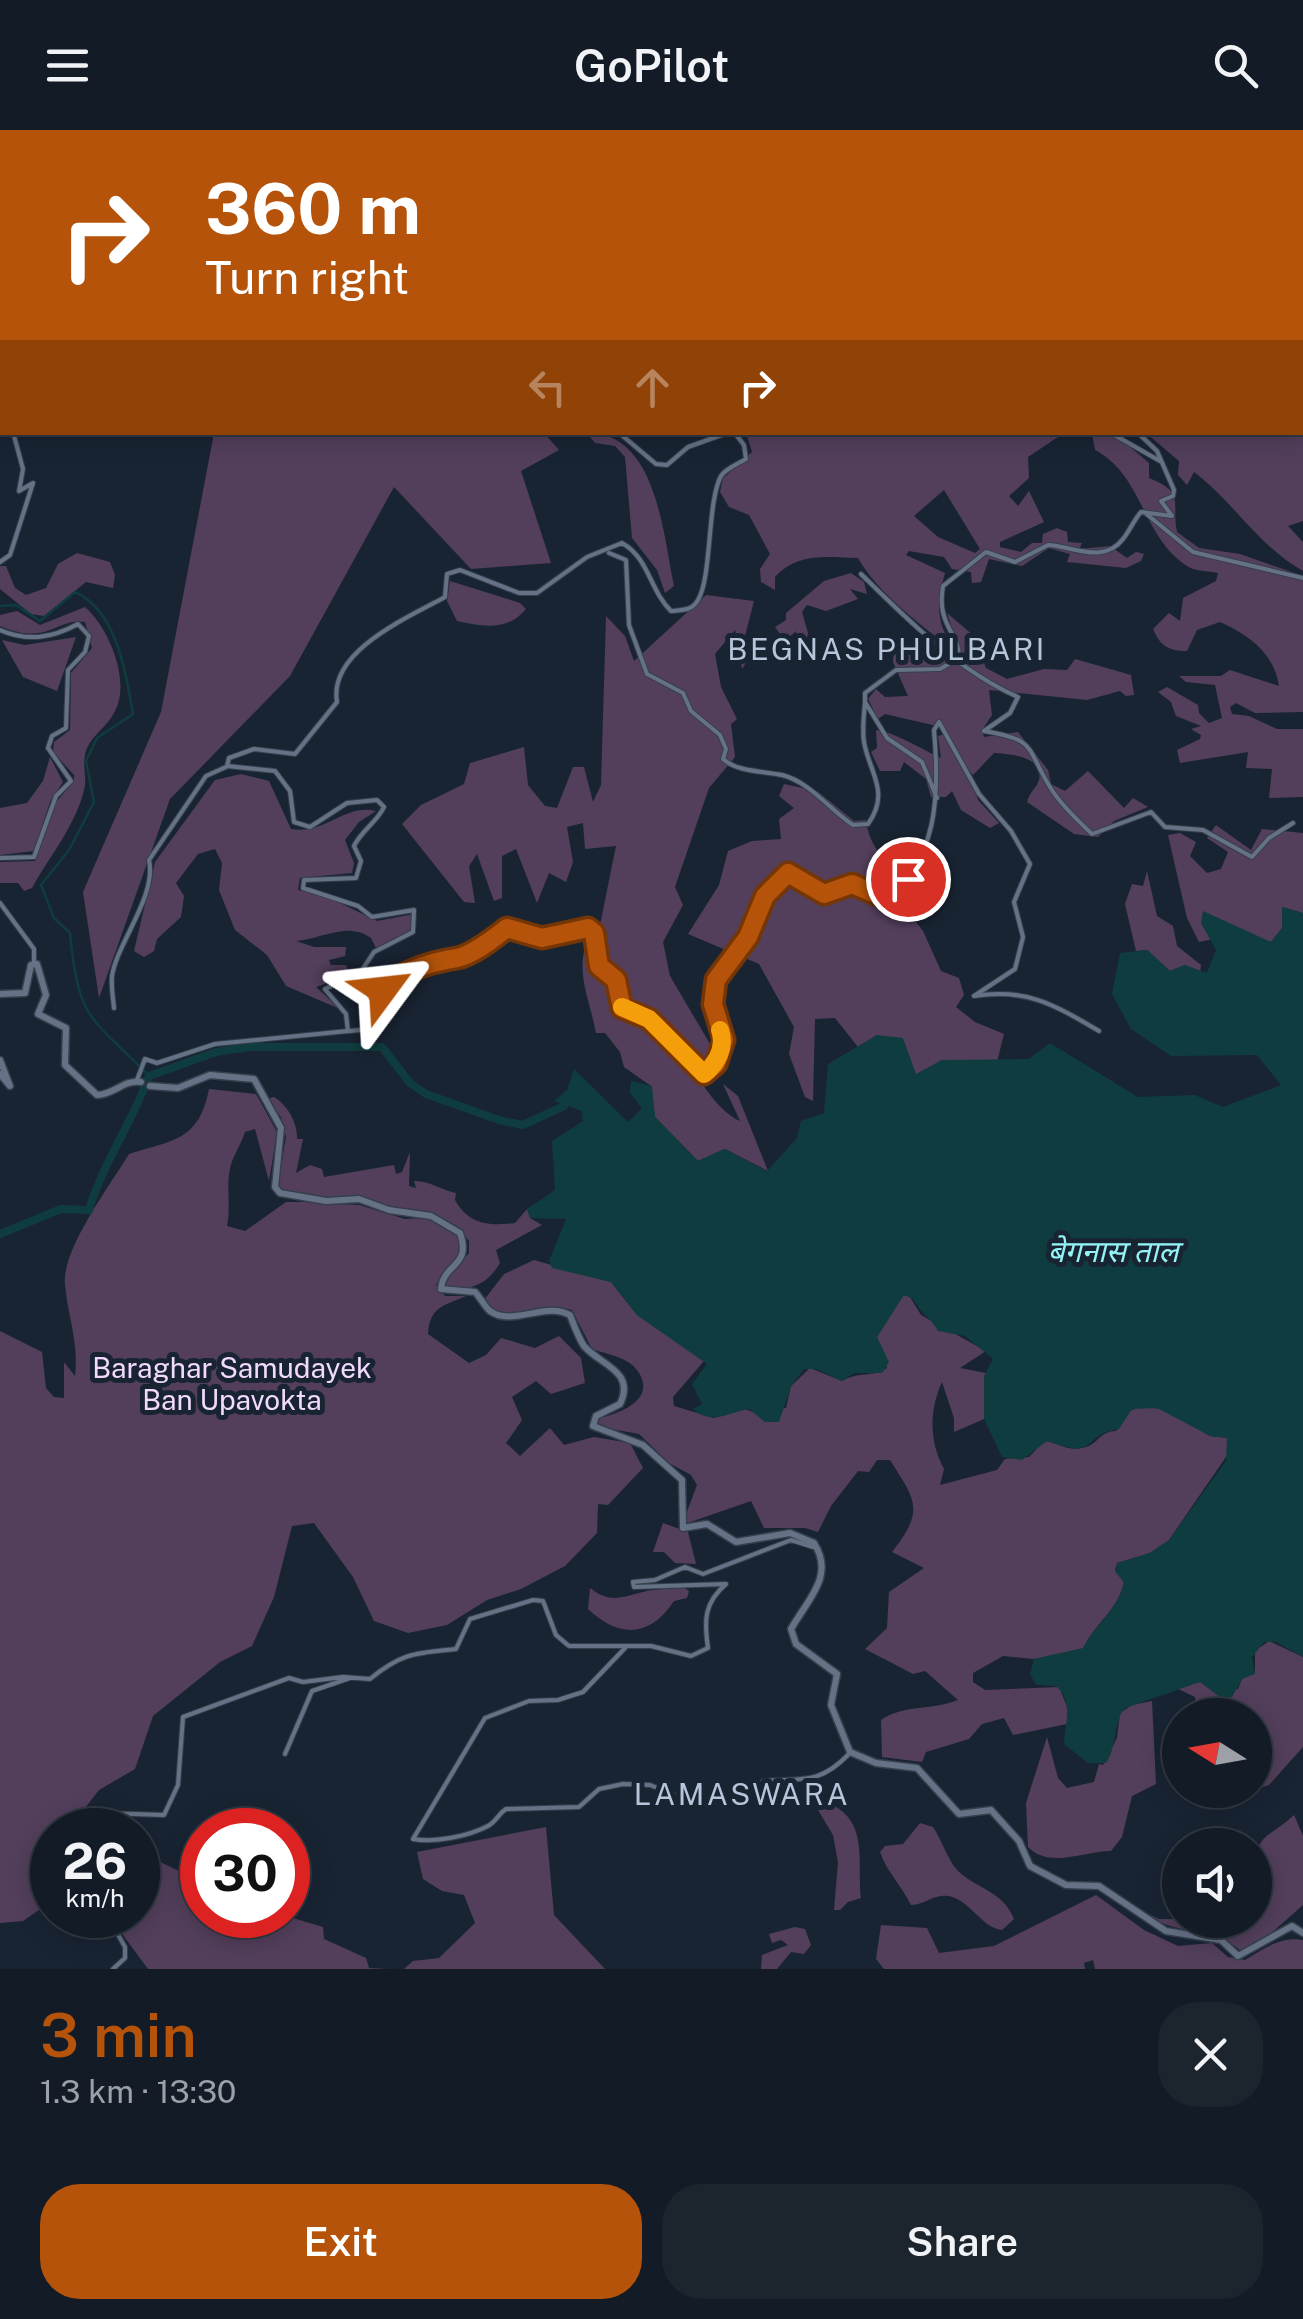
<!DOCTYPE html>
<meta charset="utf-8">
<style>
body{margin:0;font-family:"Public Sans","Noto Sans Devanagari",sans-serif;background:#1c242e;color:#f1f3f6;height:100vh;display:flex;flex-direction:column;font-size:38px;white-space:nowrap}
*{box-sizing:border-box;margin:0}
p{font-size:32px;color:#9da1a7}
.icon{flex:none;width:55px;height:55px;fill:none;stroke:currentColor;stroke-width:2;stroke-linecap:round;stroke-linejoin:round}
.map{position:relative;height:1839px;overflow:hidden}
.sheet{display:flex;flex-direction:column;background:#131b26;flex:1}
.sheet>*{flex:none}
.top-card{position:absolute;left:0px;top:0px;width:1305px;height:305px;box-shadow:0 5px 25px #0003,0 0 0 2px #323943;background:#b45309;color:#fff;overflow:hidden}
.needle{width:65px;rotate:281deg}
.controls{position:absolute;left:1162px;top:1568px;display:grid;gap:20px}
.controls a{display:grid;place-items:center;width:110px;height:110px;border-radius:50%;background:#131b26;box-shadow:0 5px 25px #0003,0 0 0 2px #323943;font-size:50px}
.speed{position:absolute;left:30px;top:1678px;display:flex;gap:20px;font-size:50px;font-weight:700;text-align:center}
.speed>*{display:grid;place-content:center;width:130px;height:130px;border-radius:50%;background:#131b26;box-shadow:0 5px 25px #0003,0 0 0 2px #323943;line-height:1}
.speed small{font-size:25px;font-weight:400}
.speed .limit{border:15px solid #d22;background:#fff;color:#111}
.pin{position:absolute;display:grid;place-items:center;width:85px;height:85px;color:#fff;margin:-42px;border:5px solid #fff;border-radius:50%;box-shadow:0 2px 10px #0007}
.me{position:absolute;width:110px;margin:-55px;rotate:60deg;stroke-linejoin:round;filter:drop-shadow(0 0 8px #0008)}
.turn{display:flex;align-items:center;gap:35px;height:210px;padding:0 40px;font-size:45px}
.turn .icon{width:130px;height:130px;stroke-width:2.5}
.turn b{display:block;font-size:70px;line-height:85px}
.lanes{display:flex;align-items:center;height:95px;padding:0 40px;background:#0003;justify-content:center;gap:50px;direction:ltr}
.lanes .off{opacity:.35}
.round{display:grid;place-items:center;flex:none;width:105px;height:105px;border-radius:40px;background:#1c242e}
.summary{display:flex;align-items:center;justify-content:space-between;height:170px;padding:0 40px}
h1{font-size:60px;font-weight:600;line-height:75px;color:#b45309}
.action{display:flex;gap:20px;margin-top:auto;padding:20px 40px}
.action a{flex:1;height:115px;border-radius:40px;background:#b45309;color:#fff;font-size:40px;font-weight:600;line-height:115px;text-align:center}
.action a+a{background:#1c242e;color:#f1f3f6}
header{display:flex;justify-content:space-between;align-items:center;height:130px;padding:0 40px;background:#131b26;font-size:45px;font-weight:600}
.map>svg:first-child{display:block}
.green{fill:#533f5c;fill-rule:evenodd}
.water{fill:#0f3d3f}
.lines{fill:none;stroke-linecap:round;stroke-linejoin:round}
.stream{stroke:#0f3d3f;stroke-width:2.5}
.river{stroke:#0f3d3f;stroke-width:8}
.street-casing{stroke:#363f4c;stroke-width:6}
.secondary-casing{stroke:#363f4c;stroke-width:9}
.street{stroke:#657285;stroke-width:4}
.secondary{stroke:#657285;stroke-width:6}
.route-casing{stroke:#753606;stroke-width:25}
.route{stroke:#b45309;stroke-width:18}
.slow{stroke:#f59e0b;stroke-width:18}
.labels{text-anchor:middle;stroke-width:10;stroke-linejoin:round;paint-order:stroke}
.park-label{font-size:28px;fill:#f2dafe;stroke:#192433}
.neighbourhood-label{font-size:30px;letter-spacing:2.5px;fill:#b6c5da;stroke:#192433}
.water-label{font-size:30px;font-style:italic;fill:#93f3f6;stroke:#192433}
</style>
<header><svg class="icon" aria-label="menu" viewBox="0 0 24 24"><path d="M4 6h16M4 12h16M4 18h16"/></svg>GoPilot<svg class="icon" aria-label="search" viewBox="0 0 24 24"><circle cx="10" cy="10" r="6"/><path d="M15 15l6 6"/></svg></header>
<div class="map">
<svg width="1303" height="1839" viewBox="0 0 1303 1839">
<rect width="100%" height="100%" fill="#192433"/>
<path class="green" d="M269,0H681L685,2H269Z
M1303,90V391L1288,396L1303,412V441C1258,416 1234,372 1194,342L1187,355L1178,345L1179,331L1146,303L1213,307L1214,302H1302Z
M214,303H544L559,320L521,341L551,433L471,439L394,357L290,546L170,669L99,868L83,762L161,582Z
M587,303C657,302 663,405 674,456L665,463L657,440L632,408L625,327L615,316L595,313Z
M746,303H1064L1028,327L1029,348L1009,366L1018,376L1029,361L1044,392L1000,412V417L1021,422L1032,413H1042L1043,404L1057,398L1067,402L1068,412L1082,413L1079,419L1110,416L1127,428L1136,422L1144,424L1141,431L1126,438L1067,432L1070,424L1049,418L1022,436L989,429L981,452L972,453L971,442L952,439L944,427L909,421L906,425L945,443C936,475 936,494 955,520C925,500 875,460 858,428C826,427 798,422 775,447V460L761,452L760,439L770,424L749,385L729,377L720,362L723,348L752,322ZM944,360L980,419L975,423L938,407L914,386Z
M1092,303H1114L1149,333V348C1186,363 1171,371 1177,402L1199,418L1240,424L1303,446V582L1255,583L1236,573L1230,577L1232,584L1249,586L1277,599H1303V667L1269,668L1272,639L1246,638L1248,622L1180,633L1177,620L1200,609L1201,605L1191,599L1201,596L1176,586L1171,572L1158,562L1167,557L1198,575L1199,583L1209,593L1222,588L1215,555L1186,552L1179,546H1221L1230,540L1279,556C1274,523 1249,505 1220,492L1197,500L1187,521C1169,521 1160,516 1153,499L1169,483L1180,491L1183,468L1216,451L1218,443C1209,441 1194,441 1187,436C1142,407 1143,345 1095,320Z
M77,423L110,432L115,445L113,458L86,452L44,486L31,484L0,459V436H6L15,458L26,465L46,458L58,434Z
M851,443L864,452L867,464L850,459L858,469L826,481L807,475L802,482L808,503L806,514L796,512V501L785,511L775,497L786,490V483L824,451Z
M450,451L520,473L526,479C508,501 483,497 457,491L447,471Z
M706,465L754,471L745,506L755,518L742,539L735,500L715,524L721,557L737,589L731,594L735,627L709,658L675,757L683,775L663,812L670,846L710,914L703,935L630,876L622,853L602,829L599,800L616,716L585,719L583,693L567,697L573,732L566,752L549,743L537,773L516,719L502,726V768L494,771L477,724L469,736L475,773L464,772L402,694L421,675L464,654L470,633L524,617L528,655L545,676L557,678L573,637H584L593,672L601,655L606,486L625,506L634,531Z
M85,477C109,498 131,551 115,581C107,598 89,606 85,625C83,635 86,646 85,655C78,693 50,725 32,758L24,761L18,753H0V732L35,731L56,672L74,651V645L53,622L54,612L70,600L71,543L92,518L85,492C57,487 48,517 0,496V485L17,481L40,495Z
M947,483L974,506L986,538L1007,549L1044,539L1067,540L1075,529L1131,545L1134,565L1126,566L1120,561L1087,570L989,560L992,585L982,600L984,607L1018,602L1048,640L1051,654L1065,661L1088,641L1124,678L1133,668L1148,677L1114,691L1098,707L1074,704L1027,672C1029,663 1037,657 1039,650C1044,626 1009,624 994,623L973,645L967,639L978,670L999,693L990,698L961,680L952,661L946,667H931L926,649L904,632L900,641H880L871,622L877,618L876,600C892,601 925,621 941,628L938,606L945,604L941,597L885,584L878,589L868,569L876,559L885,567L908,566L893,532L894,514L902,521L925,511L957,535L963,533Z
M76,507L57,561L23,547L2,510L25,515Z
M50,627L63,652L50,672L34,721L0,725V678L27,673L43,651Z
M241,644L269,651L291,699C325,705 345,673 376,681L359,692L345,710L354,733L352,743L300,748L298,760L322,764L377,791L414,784L411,800L376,818L371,808C347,791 322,809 296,811L314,817H346L345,826L329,830L331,835H346L350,845L316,857L340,879L286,856L267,825L235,800L219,760L222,733L215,719L198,724L176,753L184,766L181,787L157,809L154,821L144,827L134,821L155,732L215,650Z
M784,654L817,661L854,691L866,690C870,725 893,735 921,751L901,773L923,801L941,841L959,848L964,865L956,877L975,892L1004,904L997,932L942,930L916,945L877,905L858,917L835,888L815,889L813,971L805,967L789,924L794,897L759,834L688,804L719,755L728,721L752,711L781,709L779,689L794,678L779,666Z
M1216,695L1251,720L1262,699L1303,703V783L1282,777V798L1271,812L1201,793L1213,809L1199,812L1187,788L1168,705L1180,703L1196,712L1190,726L1207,743L1221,739L1228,722L1207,708Z
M1147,741L1157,786L1173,796L1177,816L1201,835L1200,843L1185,835L1170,841L1147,820L1136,821L1125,774L1132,754L1143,756Z
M589,805L592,835L615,855L618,880L651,894L696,938C699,955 723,984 740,991L723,954L738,966L768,1041L725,1019L698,1031L655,987L651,956L624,937L620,922L605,903H596C589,866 574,842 589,805Z
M209,959L256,964L277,1002L269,1051L255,999L245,1002C241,1015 232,1027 230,1039C226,1055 231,1077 227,1096L245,1101L286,1072H304L359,1075L405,1089L424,1088L446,1095L459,1107L460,1125L436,1155L445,1166H466C444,1176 430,1176 428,1204L469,1233L486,1225L501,1208L535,1218L559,1206L581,1228L585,1253L551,1264L536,1251L512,1267L522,1290L506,1313L520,1326L550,1298L564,1315L594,1307L630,1313L643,1338L608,1375L598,1374L597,1403L565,1436L521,1459L487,1470L447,1495L408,1503L374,1491L353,1447L314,1393L292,1396L274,1467L252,1516L220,1532L153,1586L135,1639L99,1660L82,1682L79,1700H52V1771L23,1791L0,1793V1201L42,1222L46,1258L54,1267L64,1268V1232L75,1246C79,1213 68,1187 65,1155C61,1120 111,1054 129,1024C173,1010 199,1011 209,959Z
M274,967C286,974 298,992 297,1009H303L296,1043L310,1035L322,1039L324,1047L394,1035L396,1044L402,1042L410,1022L409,1056L416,1058L414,1051C427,1050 442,1060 456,1063L455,1070C469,1095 489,1096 515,1093L527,1079L530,1088L542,1095L496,1120L500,1133C486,1156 472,1159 447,1159L442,1154L469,1123V1111L457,1096L428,1081L397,1080L358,1065L318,1069L277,1059L286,1007L281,987L267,969Z
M534,1130L611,1152L637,1185L704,1231L673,1267L674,1276L714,1288L745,1279L755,1283L786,1278L791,1256L810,1238L842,1251C858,1241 873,1248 887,1238L877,1207L903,1165L910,1167L921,1185L986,1221L960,1238L986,1243L984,1289L954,1302V1288L942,1252C929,1281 929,1311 944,1339L940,1355L997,1340L1005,1329L1029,1327L1044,1311C1059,1312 1068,1323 1086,1317C1099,1313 1100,1301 1116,1301L1130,1281L1139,1277L1164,1279L1210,1306L1227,1308L1230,1321L1169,1410L1150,1423L1117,1433L1115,1440L1124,1452C1119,1479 1094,1494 1083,1519L1034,1529L1003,1526L973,1543V1552L985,1560L1059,1557L1068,1579L1067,1594L1013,1605L1004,1588L982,1594L969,1609L926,1622L922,1632L882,1627L881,1590C904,1574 931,1581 958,1570L925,1541L913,1544L865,1519L887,1498L889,1462L924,1438L892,1422C925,1380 916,1371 890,1330H877L869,1342L858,1341L831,1376L818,1402L805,1398H764L751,1371L682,1395L697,1355L691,1345L669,1333L639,1304L595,1296L600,1288C622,1283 658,1268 637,1240C628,1227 606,1224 592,1219L572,1180C544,1171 502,1198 484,1170L504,1144Z
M663,1393L688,1402L696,1434L675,1433L664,1422H653Z
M683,1457L689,1461L687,1468L674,1471C650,1507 620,1509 588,1479L590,1458C610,1474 622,1467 643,1462C655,1458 670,1460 683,1457Z
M1269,1511L1303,1527V1617L1269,1655L1263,1657L1255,1650V1585H1198L1195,1567L1176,1558L1200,1552L1238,1559L1242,1549L1255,1541V1521Z
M1152,1571L1156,1654L1132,1666L1122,1707L1111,1721C1085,1721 1049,1739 1028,1717L1026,1673L1047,1607L1058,1648L1067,1658L1094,1652L1099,1634L1103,1635L1117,1608L1120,1583L1132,1575Z
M822,1671C870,1686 857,1728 861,1768L848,1772L840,1780H834L838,1732L833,1705L815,1675Z
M1294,1685L1303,1706V1775L1268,1806L1240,1820C1207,1794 1176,1808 1141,1781L1159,1789L1255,1790V1761L1261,1753L1255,1745C1255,1702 1267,1710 1294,1685Z
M920,1693L933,1697C942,1710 948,1731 958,1741C977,1759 1003,1761 1014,1789L1002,1800C980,1798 966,1762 941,1766C931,1767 922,1775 911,1775C901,1755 887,1742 880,1722L885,1716L903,1714Z
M546,1697L554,1785L605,1839H404L413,1831L439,1828L475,1793L464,1765L442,1761L423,1749L417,1722Z
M152,1728L202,1752V1785H283L323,1797L324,1809L366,1828L369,1838L388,1839H148L117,1797L114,1785H138V1731Z
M1096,1765L1144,1800L1178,1816L1212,1813L1228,1827L1245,1830C1264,1819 1280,1806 1303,1810V1839H1095L1093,1830L1084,1833L1085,1839H884L876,1829L881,1795L927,1798L939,1823L994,1816Z
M795,1797L805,1799L811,1815L804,1824L791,1822L777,1839H761L762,1825L788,1815L781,1810L772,1813L769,1804Z"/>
<path class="water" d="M1282,777L1303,783V1527L1276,1512H1264L1252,1527L1255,1544L1242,1549L1232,1567L1221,1568L1200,1552L1125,1578C1112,1593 1118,1616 1106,1633H1088L1064,1614C1065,1593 1074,1572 1056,1556L1036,1555L1030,1544L1034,1529L1083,1518C1095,1495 1119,1479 1124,1452L1116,1443L1117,1433L1150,1423L1169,1410L1226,1331L1227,1308L1210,1306L1157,1278L1132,1279L1119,1299C1080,1304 1101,1331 1047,1311L1022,1330L1002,1327L984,1289V1246L993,1229L965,1206L938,1201C931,1188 922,1185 913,1169L904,1165L877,1207L889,1232L882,1243H854L842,1251L816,1239H804L791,1256L779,1292H765L749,1279C729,1282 712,1296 693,1279L702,1274L692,1254L707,1234L637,1185L611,1152L552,1138L549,1131L566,1089L530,1088L527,1079L555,1060L552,1011L583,991L582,981L554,971L567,960L574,939L628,992L642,978L630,963L631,951L652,956L655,987L698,1031L724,1019L767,1041L797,1008L801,991L824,983L828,934L877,905L903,908L916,944L942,930L1029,929L1050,913L1138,967L1195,965L1223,977L1281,955L1257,925L1171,926L1131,899L1112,864L1120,823L1147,820L1170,841L1185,835L1207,843L1216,820L1201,793L1203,781L1271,812L1282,798Z"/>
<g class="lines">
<path class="stream" d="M0,476L16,475L40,491L75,462C117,481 126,543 133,584L97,608L86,631L94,672L69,720L41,755L54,788L70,803C79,893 90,885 149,946"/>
<path class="river" d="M0,1104L61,1079L89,1080C103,1033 132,993 149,946L216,922L249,917H382L410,953L426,964L502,991L523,995L564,976"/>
<g class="street-casing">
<path id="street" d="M19,0L24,2
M1192,0L1193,2
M1216,0L1219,2
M757,2L759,0
M1302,25H1303
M0,135L2,134
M0,149L2,151
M618,302L656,334L667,335L688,317L730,302
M1109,302L1160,331
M1144,382L1193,422L1303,448
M609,423L626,430L629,495L647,544L683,563L691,581L720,605L726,619L723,629C737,642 763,641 782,645C810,652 830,680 853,695L868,694C891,662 869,642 864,612C862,599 864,585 865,572
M0,432L10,425L33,353L19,361L23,339L13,302
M861,444C908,490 957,540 1018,567L1010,583L984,601C1038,610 1025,617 1050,657C1060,674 1078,691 1092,704L1151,682L1165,697L1203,700L1252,727L1269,708L1293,693
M0,500C28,512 52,508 78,494L89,506L85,522L68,540L66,598L52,606L48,618L71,651L56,666L34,727L0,728
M937,668L922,632L887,608L865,572V563L896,540L940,539L959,528C960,502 936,497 943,456L986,422L1015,432L1048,415C1073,416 1103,435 1123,409C1130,400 1134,390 1141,382L1172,386L1161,371L1173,366L1174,360L1157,321L1137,302
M0,773L34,819V833
M114,878C113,868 111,856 112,846C117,813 157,766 149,730L206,646L226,637
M350,901L371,899L374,878L396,847L448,827L460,828L507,798L542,807L588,798L594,803L599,837L616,851L622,879L649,889L704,944L716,933L724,910L713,874L716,850L748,807L765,766L788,743L824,764L852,754L878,765C941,741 939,656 934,600L939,592L979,664L1011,701L1030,734L1014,772L1023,807L1015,839L974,866C1027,858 1053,874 1099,901
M137,950L145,929L157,933L215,914L348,901L346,884L325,859L360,843L374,822L413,802L414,780L372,787L358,776L303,758L304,750L356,748L361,731L354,716C362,700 377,692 384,677L377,670L347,673L310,697L294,692L290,661L275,641L227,636L229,628L254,619L295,624L337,572C328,521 409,487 445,467L447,444L460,440L519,463H537L587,427L622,413C649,428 650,461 671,481C682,480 692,481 698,470C712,447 707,372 721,346C726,338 738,334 746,329L744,315L734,302
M625,1518L583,1562L558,1570L529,1571L485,1588L413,1709C434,1713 469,1706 488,1696C497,1691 498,1684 506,1679L579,1677L599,1659L623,1654L650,1655L688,1670L736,1671L756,1662L763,1651C802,1648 819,1655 849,1624
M285,1624L312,1561L350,1548
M92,1700L103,1683L164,1685L178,1655L183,1587L289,1548L303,1552L343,1547L370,1549C403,1522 417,1523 456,1519L470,1489L533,1470L543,1471L556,1505L569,1516H651L691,1526L708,1518C704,1490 704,1473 726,1454L634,1457L633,1452L655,1450L685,1437L703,1444L791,1410L813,1417
M107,1785L125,1817V1828L113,1839"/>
</g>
<g class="secondary-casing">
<path id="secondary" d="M0,864L25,863L31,835L37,834L46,865L38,884L66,898L65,935L97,965C114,965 124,949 141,952
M0,930L10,956L0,944
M150,956L178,958L210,945L254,949L281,998L275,1057L280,1063L326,1071L359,1069L389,1080L431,1086L460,1103C472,1137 443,1133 441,1159L475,1162C480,1167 485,1177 490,1181C512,1197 546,1171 570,1185C574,1195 578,1207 584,1216C600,1235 636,1241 620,1274L596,1286L593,1296L643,1315L682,1350L683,1398L707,1394L736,1412L790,1403L814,1413C835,1446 808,1469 791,1499L796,1514L837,1544L831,1575L850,1622L876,1633L917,1638L959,1684L991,1680L1019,1711L1030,1736L1066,1755L1099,1756L1166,1801L1221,1810L1238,1826L1292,1796L1303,1803"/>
</g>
<use href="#street" class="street"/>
<use href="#secondary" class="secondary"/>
</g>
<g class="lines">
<g class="route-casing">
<path id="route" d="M383,860C402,840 431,832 457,828C473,825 494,808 507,798L542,808L588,798L594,803L599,836L616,850L622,878L649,889L704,944L716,934L724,910L713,874L716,850L748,807L765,766L788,743L824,764L852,754L878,765L908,749"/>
</g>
<use href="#route" class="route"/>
<path class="slow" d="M622,877L649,889L704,944C717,933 726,918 720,900"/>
</g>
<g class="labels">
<g class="park-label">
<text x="232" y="1248">Baraghar Samudayek<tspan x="232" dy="32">Ban Upavokta</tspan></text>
</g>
<g class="neighbourhood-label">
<text x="887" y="530">BEGNAS PHULBARI</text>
<text x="742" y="1675">LAMASWARA</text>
</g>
<g class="water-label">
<text x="1113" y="1132">बेगनास ताल</text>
</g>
</g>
</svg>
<div class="controls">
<a><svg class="needle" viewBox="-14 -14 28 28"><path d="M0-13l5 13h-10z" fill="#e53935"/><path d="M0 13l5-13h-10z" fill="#9da1a7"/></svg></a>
<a><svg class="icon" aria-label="sound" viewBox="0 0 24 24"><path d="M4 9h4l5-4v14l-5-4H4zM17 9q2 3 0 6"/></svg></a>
</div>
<div class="speed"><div>26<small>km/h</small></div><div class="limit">30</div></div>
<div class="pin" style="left:908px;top:749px;background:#d93025"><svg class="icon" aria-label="arrive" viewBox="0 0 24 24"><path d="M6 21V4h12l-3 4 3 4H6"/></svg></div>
<svg class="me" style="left:383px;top:860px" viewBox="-20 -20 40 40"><path d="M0-17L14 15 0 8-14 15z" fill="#b45309" stroke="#fff" stroke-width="4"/></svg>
<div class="top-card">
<div class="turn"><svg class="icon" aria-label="right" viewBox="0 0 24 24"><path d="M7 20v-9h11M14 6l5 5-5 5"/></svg><div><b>360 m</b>Turn right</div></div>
<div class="lanes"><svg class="icon off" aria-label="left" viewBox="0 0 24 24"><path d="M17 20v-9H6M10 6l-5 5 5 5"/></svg><svg class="icon off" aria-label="ahead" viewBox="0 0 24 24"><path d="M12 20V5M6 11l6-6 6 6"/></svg><svg class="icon" aria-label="right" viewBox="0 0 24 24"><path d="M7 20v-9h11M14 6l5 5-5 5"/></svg></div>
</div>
</div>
<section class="sheet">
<div class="summary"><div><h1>3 min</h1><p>1.3 km · 13:30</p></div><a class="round"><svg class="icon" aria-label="close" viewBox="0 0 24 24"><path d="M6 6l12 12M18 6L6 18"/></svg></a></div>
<div class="action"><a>Exit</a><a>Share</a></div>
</section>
